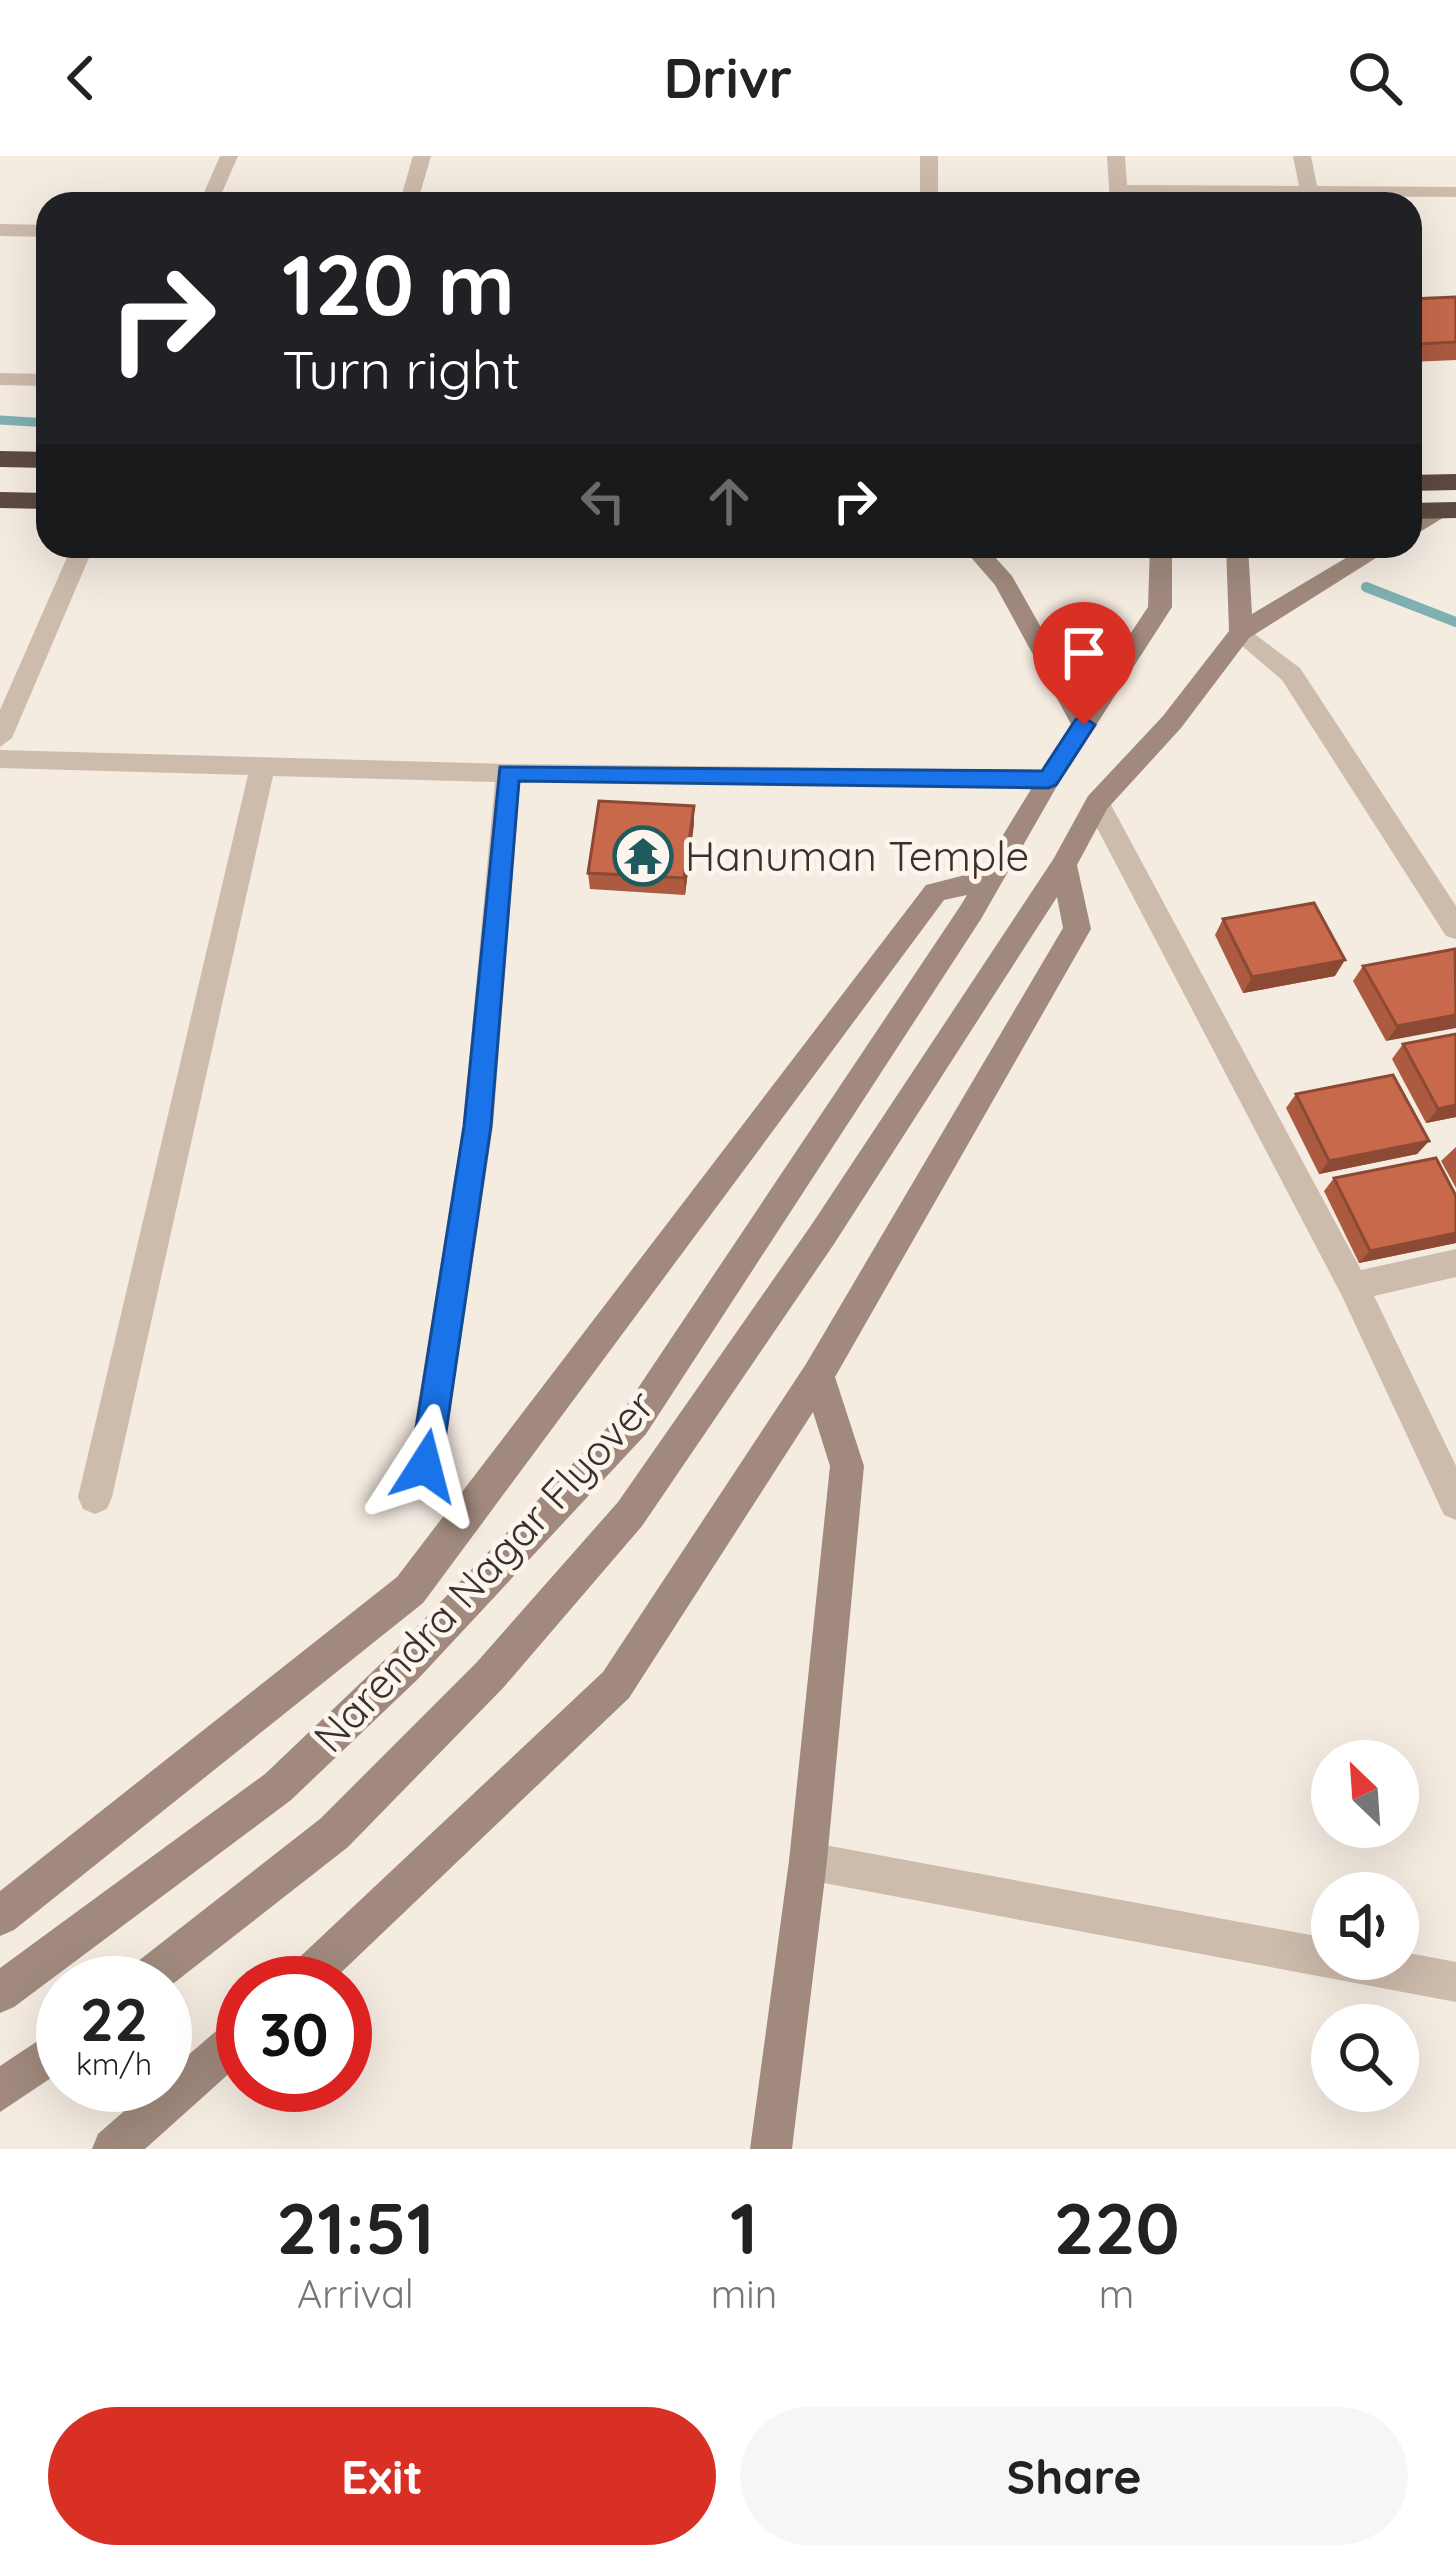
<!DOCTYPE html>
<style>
body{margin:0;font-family:Quicksand,sans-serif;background:#f6f6f6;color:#222;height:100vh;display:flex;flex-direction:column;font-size:45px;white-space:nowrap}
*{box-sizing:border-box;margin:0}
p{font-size:39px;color:#767676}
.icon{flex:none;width:66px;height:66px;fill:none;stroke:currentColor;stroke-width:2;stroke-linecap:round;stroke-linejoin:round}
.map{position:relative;height:1993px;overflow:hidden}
.details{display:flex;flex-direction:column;background:#fff;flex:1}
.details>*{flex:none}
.banner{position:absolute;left:36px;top:36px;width:1386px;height:366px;border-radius:36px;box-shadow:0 12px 48px #0002;background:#202124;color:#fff;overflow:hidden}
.needle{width:78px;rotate:335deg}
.tools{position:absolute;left:1311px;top:1584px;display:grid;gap:24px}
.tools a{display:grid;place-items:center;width:108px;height:108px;border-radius:50%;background:#fff;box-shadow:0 12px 48px #0002;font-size:60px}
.speed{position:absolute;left:36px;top:1800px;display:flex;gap:24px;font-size:60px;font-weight:700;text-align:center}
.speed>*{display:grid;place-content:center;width:156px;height:156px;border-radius:50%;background:#fff;box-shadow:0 12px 48px #0002;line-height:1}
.speed small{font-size:30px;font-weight:400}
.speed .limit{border:18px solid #d22;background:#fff;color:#111}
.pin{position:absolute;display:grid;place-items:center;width:102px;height:102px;color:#fff;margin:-123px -51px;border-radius:50% 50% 50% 0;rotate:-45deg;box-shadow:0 0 12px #0007}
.pin .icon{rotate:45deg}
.me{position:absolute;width:132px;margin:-66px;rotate:9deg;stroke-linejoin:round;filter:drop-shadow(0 0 9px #0008)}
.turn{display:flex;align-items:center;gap:42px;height:252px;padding:0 48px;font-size:54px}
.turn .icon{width:156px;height:156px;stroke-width:2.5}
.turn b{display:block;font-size:84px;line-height:102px}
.lanes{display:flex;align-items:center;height:114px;padding:0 48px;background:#0003;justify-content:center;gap:60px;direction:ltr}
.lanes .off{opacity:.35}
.eta{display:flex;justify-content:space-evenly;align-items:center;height:204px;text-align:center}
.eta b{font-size:72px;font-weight:700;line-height:84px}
.cta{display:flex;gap:24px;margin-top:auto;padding:24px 48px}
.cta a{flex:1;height:138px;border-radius:72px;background:#d93025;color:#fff;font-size:48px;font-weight:700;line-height:138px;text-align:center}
.cta a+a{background:#f6f6f6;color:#222}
header{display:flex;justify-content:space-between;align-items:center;height:156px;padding:0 48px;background:#fff;font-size:54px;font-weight:700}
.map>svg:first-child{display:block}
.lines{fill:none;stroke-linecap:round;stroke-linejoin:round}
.stream-far1{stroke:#7fb0b2;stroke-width:9}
.stream{stroke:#7fb0b2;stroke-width:10}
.street{fill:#cdbbac;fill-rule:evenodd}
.secondary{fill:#a18a7d;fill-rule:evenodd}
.highway{fill:#5c4a42;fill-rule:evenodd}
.wall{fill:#ac5a40}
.shaded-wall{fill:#8c4a34}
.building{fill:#c8694b;stroke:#8c4a34;stroke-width:3}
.route{fill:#1a73e8;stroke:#114b97;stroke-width:3}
.labels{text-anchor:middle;stroke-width:10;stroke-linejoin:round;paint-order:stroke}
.poi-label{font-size:42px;fill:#3b302b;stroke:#fbf5ee;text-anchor:start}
.street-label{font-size:42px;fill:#3b302b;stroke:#fbf5ee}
</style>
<header><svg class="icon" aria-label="back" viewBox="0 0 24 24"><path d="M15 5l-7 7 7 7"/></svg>Drivr<svg class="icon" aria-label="search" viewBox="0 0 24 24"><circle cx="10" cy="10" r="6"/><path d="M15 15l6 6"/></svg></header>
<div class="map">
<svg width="1456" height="1993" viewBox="0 0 1456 1993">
<rect width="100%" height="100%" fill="#f4ebe1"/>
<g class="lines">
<path class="stream-far1" d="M0,264L48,267"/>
<path class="stream" d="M1366,431L1456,466"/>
<path class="street" d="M220,0H238L217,48H199Z
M413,0H431L417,48H399Z
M920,0H938V48H920Z
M1107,0H1125L1127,29L1299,30L1293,0H1311L1317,30L1456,31V41L1128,39V48H1110Z
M0,68L48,69V81L0,80Z
M0,217L48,218V230L0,229Z
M72,390H94L12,582L0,591V554Z
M1241,468L1300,512L1456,750V783L1446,780L1282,524L1233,482L1229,476Z
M0,594L508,608L1048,614L1061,623L1048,632L520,626L493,970L442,1310L437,1322L425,1327L413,1322L408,1310L463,970L495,626L273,620L112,1341L107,1353L95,1358L83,1353L78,1341L248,619L0,612Z
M1097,638L1110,647L1361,1114L1456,1093V1121L1374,1140L1456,1310V1364L1444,1359L1342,1140L1084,647Z
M808,1686L1332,1783V1803H1398V1795L1456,1806V1846L808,1724L794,1719L789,1705L794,1691Z"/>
<path class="secondary" d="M1438,348L1446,350V360L1410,382V364Z
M961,390H985L1012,420L1084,548L1148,451L1150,390H1172V451L1057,630L981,763L646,1278L418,1523L291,1644L14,1851L0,1857V1812L265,1618L392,1497L622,1256L961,749L967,739L944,744L423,1447L14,1774L0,1780V1735L397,1421L926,729L981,715L1071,568L995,429Z
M1226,390H1248L1252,458L1366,390H1395L1249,482L1181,572L1107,653L1077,709L1091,773L835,1221L864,1310L827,1705L792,1993H750L789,1705L830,1310L813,1256L629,1542L330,1827H281L287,1813L603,1516L806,1208L1063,772L1057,741L834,1088L642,1370L503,1532L348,1691L165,1834V1827H122L128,1813L320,1663L477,1506L618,1346L812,1068L1054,702L1088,640L1163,560L1229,475Z
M243,1858V1905L145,1993H92L98,1978L154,1929H165V1919L229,1864Z
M63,1868V1914L0,1956V1910Z"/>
<path class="highway" d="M0,295L48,296V312L0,311Z
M1456,318V334L1410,335V319Z
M0,336L48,337V353L0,352Z
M1456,346V362L1410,363V347Z"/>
</g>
<path class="wall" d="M1456,141V204L1410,206V143Z
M694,667L685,739L590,733L588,717Z
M1223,763L1335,820L1243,837L1215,779Z
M1455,793L1386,885L1353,825L1363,810Z
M1403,888L1456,961L1426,967L1392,903Z
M1296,938L1429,985L1417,998L1319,1018L1286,952Z
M1456,991V1032L1441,1005Z
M1334,1022L1456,1040V1087L1359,1107L1324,1035Z"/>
<path class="shaded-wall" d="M694,650V667L685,739L684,722Z
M1345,804L1335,820L1243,837L1252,821Z
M1456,859V872L1386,885L1397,870Z
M1456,949V961L1426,967L1438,953Z
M1429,985L1417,998L1319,1018L1329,1005Z
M1456,1077V1087L1359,1107L1370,1095Z"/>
<path class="building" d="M1456,141V186L1418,188L1410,174V143Z
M599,645L694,650L684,722L588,717Z
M1314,747L1345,804L1252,821L1223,763Z
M1455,793L1456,859L1397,870L1363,810Z
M1456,878V949L1438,953L1403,888Z
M1393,919L1429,985L1329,1005L1296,938Z
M1436,1002L1456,1040V1077L1370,1095L1334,1022Z"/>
<path class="route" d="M1084,561L1095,569L1056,629L1048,632L519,625L491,970L441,1310L436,1321L425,1325L414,1321L410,1310L464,970L500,611L1042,615L1076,563Z"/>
<defs>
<g id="temple-ring" transform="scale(3)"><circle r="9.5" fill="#fbf5ee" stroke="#1f5a5e" stroke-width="1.5"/><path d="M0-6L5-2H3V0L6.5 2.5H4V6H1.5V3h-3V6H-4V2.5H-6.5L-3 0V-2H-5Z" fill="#1f5a5e"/></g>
</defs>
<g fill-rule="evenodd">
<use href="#temple-ring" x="643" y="700"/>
</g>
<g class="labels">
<g class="poi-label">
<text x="685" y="715">Hanuman Temple</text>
</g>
<g class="street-label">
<text transform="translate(484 1415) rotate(-47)" y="15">Narendra Nagar Flyover</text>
</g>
</g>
</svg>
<div class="tools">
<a><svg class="needle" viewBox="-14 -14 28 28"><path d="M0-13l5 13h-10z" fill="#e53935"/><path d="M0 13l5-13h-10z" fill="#767676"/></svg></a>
<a><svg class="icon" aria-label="sound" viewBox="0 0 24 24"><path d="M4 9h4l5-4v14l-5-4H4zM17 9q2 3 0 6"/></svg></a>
<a><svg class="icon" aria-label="search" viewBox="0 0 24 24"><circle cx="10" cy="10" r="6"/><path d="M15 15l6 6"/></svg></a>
</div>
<div class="speed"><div>22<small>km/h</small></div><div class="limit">30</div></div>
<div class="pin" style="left:1084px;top:569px;background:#d93025"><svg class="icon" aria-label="arrive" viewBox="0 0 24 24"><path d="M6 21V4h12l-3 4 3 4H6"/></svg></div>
<svg class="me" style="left:425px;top:1310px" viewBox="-20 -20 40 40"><path d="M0-17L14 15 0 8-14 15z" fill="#1a73e8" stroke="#fff" stroke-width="4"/></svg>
<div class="banner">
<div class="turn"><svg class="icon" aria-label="right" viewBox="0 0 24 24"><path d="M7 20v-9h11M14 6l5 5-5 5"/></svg><div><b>120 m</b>Turn right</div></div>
<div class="lanes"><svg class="icon off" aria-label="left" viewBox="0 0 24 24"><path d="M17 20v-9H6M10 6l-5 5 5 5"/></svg><svg class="icon off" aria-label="ahead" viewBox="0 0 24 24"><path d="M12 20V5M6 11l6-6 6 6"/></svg><svg class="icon" aria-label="right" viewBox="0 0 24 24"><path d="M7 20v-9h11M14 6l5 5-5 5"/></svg></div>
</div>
</div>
<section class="details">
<div class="eta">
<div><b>21:51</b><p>Arrival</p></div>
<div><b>1</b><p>min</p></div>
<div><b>220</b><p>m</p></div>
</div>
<div class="cta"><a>Exit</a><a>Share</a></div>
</section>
